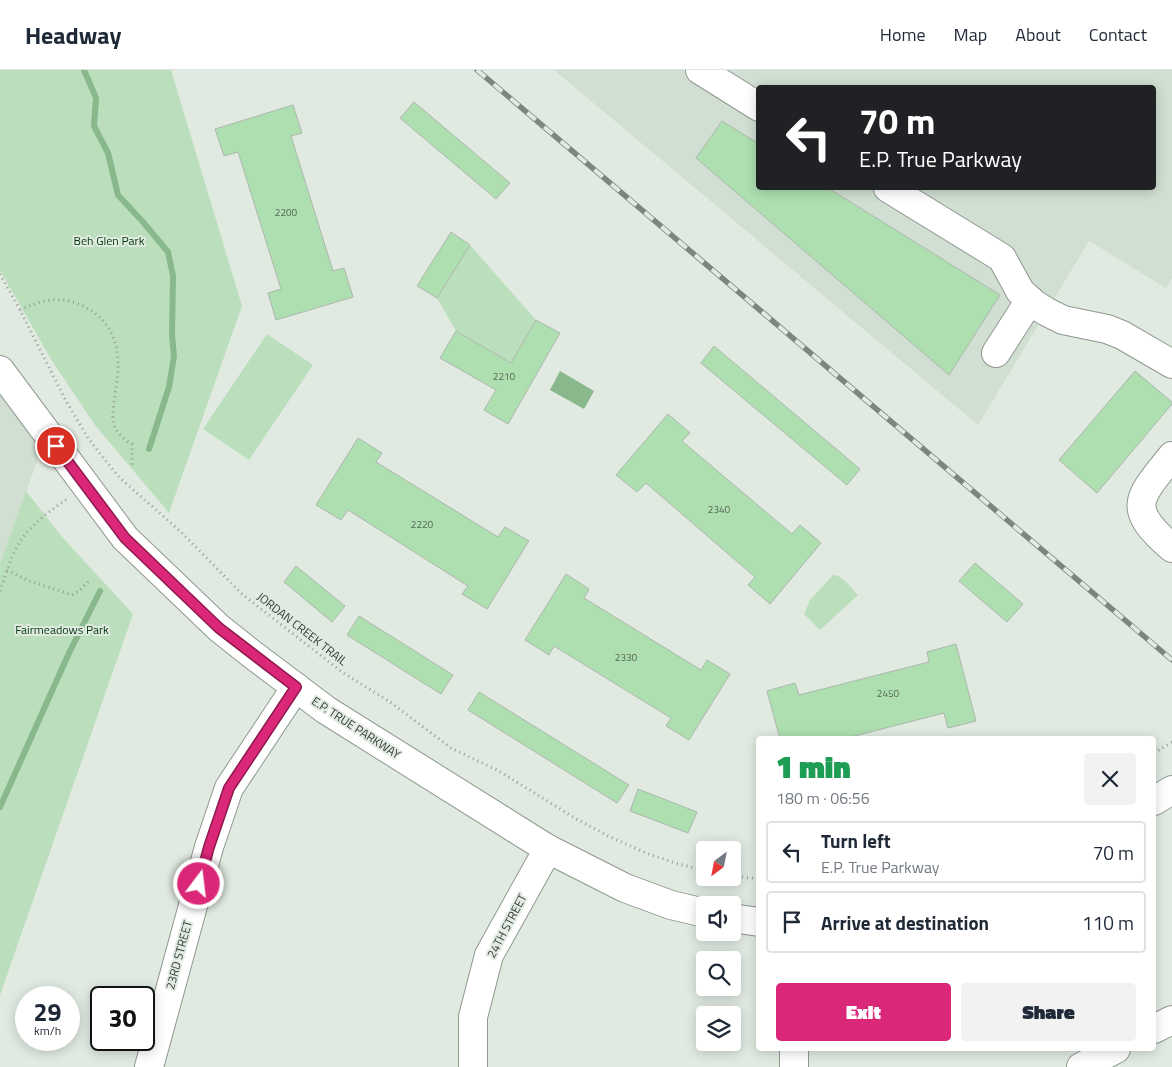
<!DOCTYPE html>
<meta charset="utf-8">
<style>
body{margin:0;font-family:"Titillium Web",sans-serif;background:#f2f2f3;color:#1f2937;height:100vh;display:flex;flex-direction:column;font-size:19px;white-space:nowrap}
*{box-sizing:border-box;margin:0}
p{font-size:16px;color:#747a83}
.icon{flex:none;width:28px;height:28px;fill:none;stroke:currentColor;stroke-width:2;stroke-linecap:round;stroke-linejoin:round}
.map{position:relative;flex:1;overflow:hidden}
.side{position:absolute;left:756px;top:666px;width:400px;height:315px;display:flex;flex-direction:column;background:#fff;border-radius:5px;box-shadow:0 2px 12px #0003}
.side>*{flex:none}
.banner{position:absolute;left:756px;top:15px;width:400px;height:105px;border-radius:5px;box-shadow:0 2px 12px #0003;background:#202124;color:#fff;overflow:hidden}
.needle{width:32px;rotate:212deg}
.buttons{position:absolute;left:696px;top:771px;display:grid;gap:10px}
.buttons a{display:grid;place-items:center;width:45px;height:45px;border-radius:5px;background:#fff;box-shadow:0 2px 12px #0003;font-size:25px}
.speed{position:absolute;left:15px;top:916px;display:flex;gap:10px;font-size:25px;font-weight:700;text-align:center}
.speed>*{display:grid;place-content:center;width:65px;height:65px;border-radius:50%;background:#fff;box-shadow:0 2px 12px #0003;line-height:1}
.speed small{font-size:12px;font-weight:400}
.speed .limit{border:2px solid #111;border-radius:8px;background:#fff;color:#111}
.pin{position:absolute;display:grid;place-items:center;width:42px;height:42px;color:#fff;margin:-21px;border:2px solid #fff;border-radius:50%;box-shadow:0 1px 5px #0007}
.me{position:absolute;width:55px;margin:-28px;rotate:15deg;stroke-linejoin:round;filter:drop-shadow(0 0 4px #0008)}
.turn{display:flex;align-items:center;gap:18px;height:105px;padding:0 20px;font-size:22px}
.turn .icon{width:65px;height:65px;stroke-width:2.5}
.turn b{display:block;font-size:35px;line-height:42px}
.round{display:grid;place-items:center;flex:none;width:52px;height:52px;border-radius:5px;background:#f2f2f3}
.overview{display:flex;align-items:center;justify-content:space-between;height:85px;padding:0 20px}
h1{font-size:30px;font-weight:800;line-height:38px;color:#1e9e55}
.action{display:flex;gap:10px;margin-top:auto;padding:10px 20px}
.action a{flex:1;height:58px;border-radius:5px;background:#db2777;color:#fff;font-size:20px;font-weight:800;line-height:58px;text-align:center}
.action a+a{background:#f2f2f3;color:#1f2937}
ul{padding:0;list-style:none}
li{display:flex;align-items:center;gap:15px;height:62px;margin:0 10px 8px;padding:0 10px;border:2px solid #e0e1e3;border-radius:5px}
li div{flex:1}
li b{display:block;font-size:19px}
li em{font-style:normal}
header{display:flex;align-items:center;gap:30px;box-sizing:border-box;height:70px;padding:0 25px;background:#fff;border-bottom:1px solid #e0e1e3}
header strong{font-size:24px}
nav{display:flex;gap:28px;margin-inline-start:auto;font-size:18px}
.map>svg:first-child{display:block}
.built{fill:#d0dfd1;fill-rule:evenodd}
.green{fill:#bbdebd}
.water{fill:#88b88b}
.lines{fill:none;stroke-linecap:round;stroke-linejoin:round}
.stream{stroke:#88b88b;stroke-width:6}
.building{fill:#addfb0;stroke:#aeb7ae}
.minor-casing{stroke:#8f988f;stroke-width:30}
.major-casing{stroke:#8f988f;stroke-width:30}
.path{stroke:#959c95;stroke-width:3;stroke-dasharray:1 4;stroke-linecap:butt}
.minor{stroke:#fff;stroke-width:28}
.major{stroke:#fff;stroke-width:28}
.rail-casing{stroke:#7e857f;stroke-width:5.5}
.rail{stroke:#e0eae1;stroke-width:4;stroke-dasharray:11;stroke-linecap:butt}
.route-casing{stroke:#8e194d;stroke-width:12}
.route{stroke:#db2777;stroke-width:9}
.labels{text-anchor:middle;stroke-width:4;stroke-linejoin:round;paint-order:stroke}
.number-label{font-size:10px;fill:#556556}
.park-label{font-size:12px;fill:#01390e;stroke:#e0eae1}
.street-label{font-size:12px;fill:#383c38;stroke:#e0eae1}
</style>
<header>
<strong>Headway</strong>
<nav><a>Home</a><a>Map</a><a>About</a><a>Contact</a></nav>
</header>
<div class="map">
<svg width="1172" height="997" viewBox="0 0 1172 997">
<rect width="100%" height="100%" fill="#e0eae1"/>
<path class="built" d="M554,0H1172V208L1166,218L1089,171L978,355ZM759,18H1154V118H759Z
M0,299L47,364L0,494Z"/>
<path class="green" d="M0,0H171L242,236L169,443L95,355L52,291L0,200Z
M470,175L536,250L511,293L456,261L437,228Z
M267,264L313,295L249,390L203,359Z
M26,421L63,468L133,544L0,925V494Z
M833,505C843,505 851,518 858,525L820,560L804,544L810,530Z"/>
<path class="water" d="M560,301L594,321L584,339L550,320Z"/>
<g class="lines">
<path class="stream" d="M84,0L96,28L94,56L108,83L118,125L143,152L168,182L173,206L172,265L174,286L169,317L149,379
M0,737L69,583L100,521"/>
</g>
<path class="building" d="M414,32L510,113L496,129L400,48Z
M293,35L302,63L291,66L333,201L344,198L353,227L276,250L268,223L281,219L238,82L224,86L215,59Z
M722,51L759,74V118H828L1000,225L949,305L696,88Z
M451,162L470,175L437,228L417,216Z
M536,250L560,263L508,354L484,340L496,320L440,288L456,261L511,293Z
M714,276L860,399L847,415L701,293Z
M1135,301L1172,332V334L1097,423L1059,390Z
M668,344L690,363L682,371L792,464L800,455L821,473L770,534L748,515L755,507L646,413L637,422L616,405Z
M358,368L382,383L376,392L498,467L505,457L529,471L487,539L462,524L468,516L348,440L341,450L316,435Z
M975,493L1023,534L1007,552L959,511Z
M296,496L345,536L332,552L284,512Z
M566,504L589,519L584,528L701,600L707,590L730,604L689,670L666,656L671,648L554,576L549,585L525,570Z
M359,546L453,605L441,624L347,565Z
M956,574L976,651L948,658L944,643L843,669H780L767,621L795,613L799,625L929,592L927,582Z
M479,622L629,715L617,733L468,640Z
M638,719L697,742L688,763L630,741Z"/>
<g class="lines">
<g class="minor-casing">
<path id="minor" d="M700,0L759,37
M888,118L1002,188L1020,221L1034,234L1047,242L1063,250L1107,259L1122,265L1172,294
M996,283L1030,230
M1172,386C1137,429 1126,438 1172,478
M1154,959L1172,950
M794,979V997
M149,997L209,777L229,718L296,617
M473,997V947L489,885L548,779
M1081,997L1116,979"/>
</g>
<g class="major-casing">
<path id="major" d="M0,300L125,468L219,558L253,585L326,640L548,779L625,818L671,835L705,843
M1154,731L1172,720
M732,848L759,852"/>
</g>
<path class="path" d="M0,204L20,240L66,331L88,368L105,390L119,407L181,462L242,524L342,602L390,632L451,678L499,701L573,747L608,766L646,783L675,793L705,801
M20,240C41,230 61,225 83,236C116,252 122,283 116,317C115,329 111,343 114,355C116,363 125,370 132,374V397
M7,500L27,510L72,525L79,521L91,509
M0,521C6,503 12,483 23,467C35,452 51,440 67,429
M1154,683L1172,672
M732,806L759,809"/>
<use href="#minor" class="minor"/>
<use href="#major" class="major"/>
<g class="rail-casing">
<path id="rail" d="M477,0L1172,590"/>
</g>
<use href="#rail" class="rail"/>
</g>
<g class="lines">
<g class="route-casing">
<path id="route" d="M56,376L125,468L219,558L296,617L229,718L209,777L199,814"/>
</g>
<use href="#route" class="route"/>
</g>
<g class="labels">
<g class="number-label">
<text x="286" y="146">2200</text>
<text x="504" y="310">2210</text>
<text x="719" y="443">2340</text>
<text x="422" y="458">2220</text>
<text x="626" y="591">2330</text>
<text x="888" y="627">2450</text>
</g>
<g class="park-label">
<text x="109" y="175">Beh Glen Park</text>
<text x="62" y="564">Fairmeadows Park</text>
</g>
<g class="street-label">
<text transform="translate(302 559) rotate(38)" y="4">JORDAN CREEK TRAIL</text>
<text transform="translate(356 658) rotate(33)" y="4">E.P. TRUE PARKWAY</text>
<text transform="translate(507 856) rotate(-62)" y="4">24TH STREET</text>
<text transform="translate(179 885) rotate(-75)" y="4">23RD STREET</text>
</g>
</g>
</svg>
<div class="buttons">
<a><svg class="needle" viewBox="-14 -14 28 28"><path d="M0-13l5 13h-10z" fill="#e53935"/><path d="M0 13l5-13h-10z" fill="#747a83"/></svg></a>
<a><svg class="icon" aria-label="sound" viewBox="0 0 24 24"><path d="M4 9h4l5-4v14l-5-4H4zM17 9q2 3 0 6"/></svg></a>
<a><svg class="icon" aria-label="search" viewBox="0 0 24 24"><circle cx="10" cy="10" r="6"/><path d="M15 15l6 6"/></svg></a>
<a><svg class="icon" aria-label="layers" viewBox="0 0 24 24"><path d="M12 4l9 5-9 5-9-5zM3 14l9 5 9-5"/></svg></a>
</div>
<div class="speed"><div>29<small>km/h</small></div><div class="limit">30</div></div>
<div class="pin" style="left:56px;top:376px;background:#d93025"><svg class="icon" aria-label="arrive" viewBox="0 0 24 24"><path d="M6 21V4h12l-3 4 3 4H6"/></svg></div>
<svg class="me" style="left:199px;top:814px" viewBox="-20 -20 40 40"><circle r="17" fill="#db2777" stroke="#fff" stroke-width="3"/><path d="M0-11L8 9 0 5-8 9z" fill="#fff"/></svg>
<div class="banner">
<div class="turn"><svg class="icon" aria-label="left" viewBox="0 0 24 24"><path d="M17 20v-9H6M10 6l-5 5 5 5"/></svg><div><b>70 m</b>E.P. True Parkway</div></div>
</div>
<section class="side">
<div class="overview"><div><h1>1 min</h1><p>180 m · 06:56</p></div><a class="round"><svg class="icon" aria-label="close" viewBox="0 0 24 24"><path d="M6 6l12 12M18 6L6 18"/></svg></a></div>
<ul>
<li><svg class="icon" aria-label="left" viewBox="0 0 24 24"><path d="M17 20v-9H6M10 6l-5 5 5 5"/></svg><div><b>Turn left</b><p>E.P. True Parkway</p></div><em>70 m</em></li>
<li><svg class="icon" aria-label="arrive" viewBox="0 0 24 24"><path d="M6 21V4h12l-3 4 3 4H6"/></svg><div><b>Arrive at destination</b></div><em>110 m</em></li>
</ul>
<div class="action"><a>Exit</a><a>Share</a></div>
</section>
</div>
